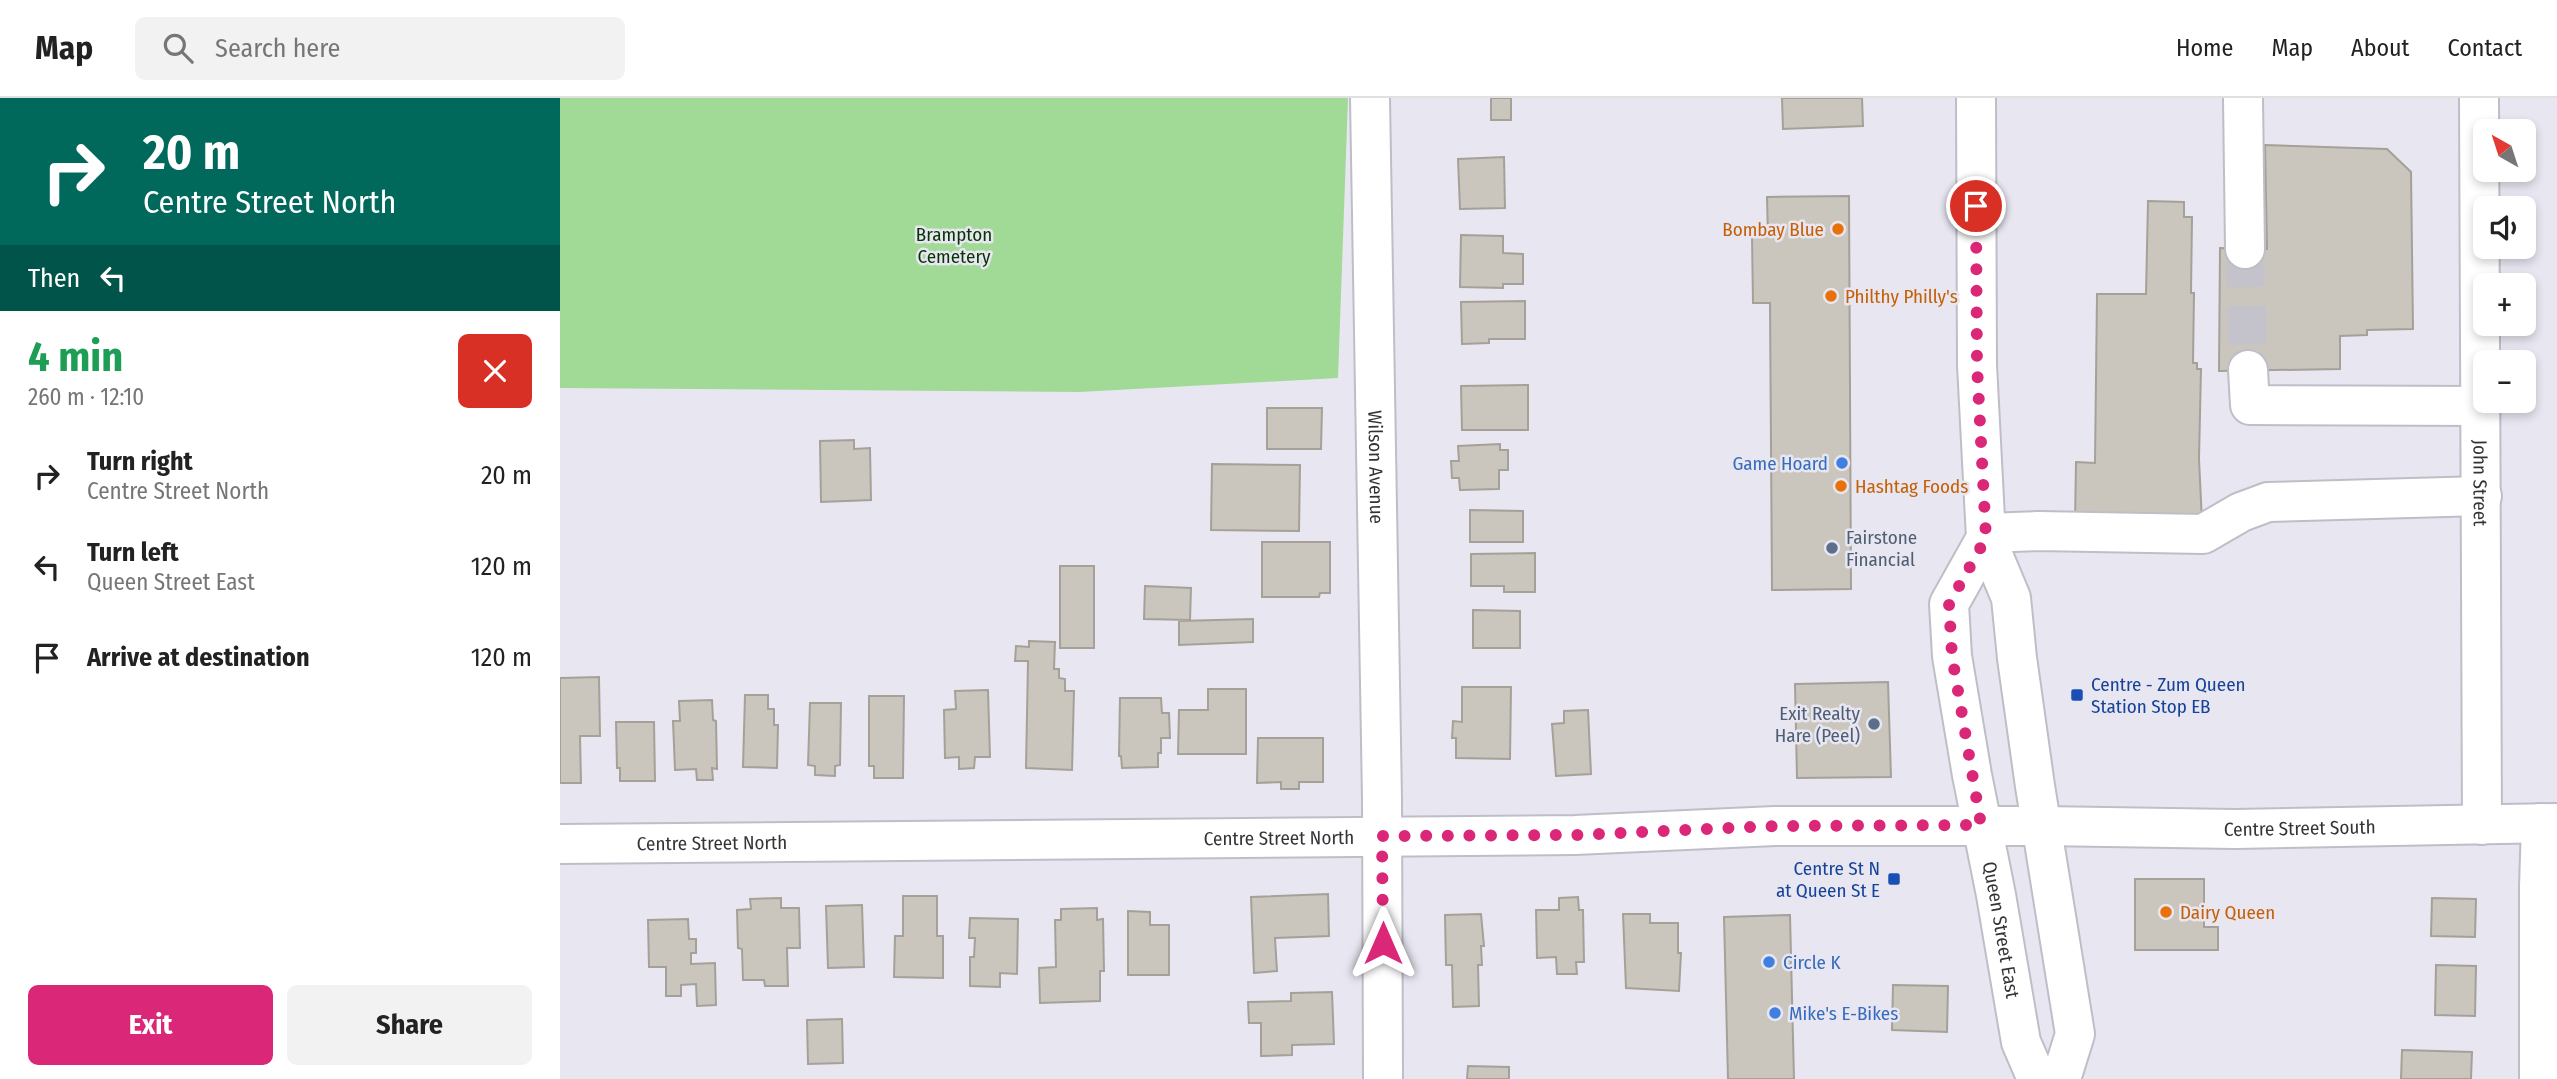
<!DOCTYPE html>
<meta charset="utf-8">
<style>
body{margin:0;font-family:"Fira Sans Condensed",sans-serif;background:#f2f2f2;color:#222;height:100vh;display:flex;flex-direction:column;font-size:26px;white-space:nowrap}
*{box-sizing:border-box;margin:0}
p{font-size:23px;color:#767676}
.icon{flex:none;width:38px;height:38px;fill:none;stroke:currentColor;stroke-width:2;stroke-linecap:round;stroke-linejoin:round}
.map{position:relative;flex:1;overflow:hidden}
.side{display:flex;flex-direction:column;background:#fff;width:560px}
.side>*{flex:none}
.guide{background:#00695c;color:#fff;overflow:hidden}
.needle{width:46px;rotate:321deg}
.buttons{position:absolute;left:1913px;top:21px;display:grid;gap:14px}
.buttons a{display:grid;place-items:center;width:63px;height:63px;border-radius:10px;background:#fff;box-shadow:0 4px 10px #0003;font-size:35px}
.pin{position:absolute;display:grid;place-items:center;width:60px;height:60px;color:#fff;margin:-30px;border:4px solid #fff;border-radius:50%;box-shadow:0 2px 7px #0007}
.me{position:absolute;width:77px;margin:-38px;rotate:0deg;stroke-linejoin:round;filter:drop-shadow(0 0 5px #0008)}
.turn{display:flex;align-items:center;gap:24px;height:147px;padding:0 28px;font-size:32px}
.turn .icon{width:91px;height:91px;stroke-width:2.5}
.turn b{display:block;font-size:49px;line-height:60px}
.then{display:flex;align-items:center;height:66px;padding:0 28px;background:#0003;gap:14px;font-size:26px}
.round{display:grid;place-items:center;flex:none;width:74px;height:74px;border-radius:10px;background:#f2f2f2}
.headline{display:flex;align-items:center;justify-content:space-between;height:119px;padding:0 28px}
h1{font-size:42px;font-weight:700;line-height:52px;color:#1e9e55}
.button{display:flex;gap:14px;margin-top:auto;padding:14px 28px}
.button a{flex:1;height:80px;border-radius:10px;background:#db2777;color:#fff;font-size:28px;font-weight:700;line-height:80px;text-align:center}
.button a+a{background:#f2f2f2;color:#222}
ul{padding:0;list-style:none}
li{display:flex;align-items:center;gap:21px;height:91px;padding:0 28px}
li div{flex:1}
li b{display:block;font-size:26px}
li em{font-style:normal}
header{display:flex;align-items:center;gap:42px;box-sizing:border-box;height:98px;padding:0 35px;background:#fff;border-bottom:2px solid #e0e0e0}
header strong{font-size:33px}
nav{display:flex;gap:38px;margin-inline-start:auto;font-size:24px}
.search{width:490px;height:63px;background:#f2f2f2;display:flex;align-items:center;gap:18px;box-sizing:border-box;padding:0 24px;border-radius:10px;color:#767676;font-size:26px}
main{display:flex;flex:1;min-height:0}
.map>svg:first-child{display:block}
.green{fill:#a1d997}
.building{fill:#cac5bd;stroke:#a5a098;stroke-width:2}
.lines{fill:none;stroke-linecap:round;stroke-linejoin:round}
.minor-tunnel{stroke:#c4c3cc;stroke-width:38;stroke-dasharray:38 19;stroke-linecap:butt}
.minor-casing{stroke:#bebec7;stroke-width:42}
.major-casing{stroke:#bebec7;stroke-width:42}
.minor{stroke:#fff;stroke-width:38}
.major{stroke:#fff;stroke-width:38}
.route{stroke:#db2777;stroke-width:12;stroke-dasharray:0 21.6}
.food-dot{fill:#e8710a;stroke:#e8e7f1;stroke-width:2.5}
.shop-dot{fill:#3f7fe0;stroke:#e8e7f1;stroke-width:2.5}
.service-dot{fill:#5c6f8a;stroke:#e8e7f1;stroke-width:2.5}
.transit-dot{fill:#1a4fb4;stroke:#e8e7f1;stroke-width:2.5}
.labels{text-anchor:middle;stroke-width:5;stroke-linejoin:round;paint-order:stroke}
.food-label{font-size:19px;fill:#c56008;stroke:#e8e7f1;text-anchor:start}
.park-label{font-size:19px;fill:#073501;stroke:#e8e7f1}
.shop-label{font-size:19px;fill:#366cbe;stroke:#e8e7f1;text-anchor:start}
.street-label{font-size:19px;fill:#343438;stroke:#e8e7f1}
.service-label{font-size:19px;fill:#4e5e75;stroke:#e8e7f1;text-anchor:start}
.transit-label{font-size:19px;fill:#164399;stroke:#e8e7f1;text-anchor:start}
</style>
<header>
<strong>Map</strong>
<div class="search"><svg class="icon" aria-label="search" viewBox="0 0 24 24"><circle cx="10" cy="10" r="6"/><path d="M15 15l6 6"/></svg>Search here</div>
<nav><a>Home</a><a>Map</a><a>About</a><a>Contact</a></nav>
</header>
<main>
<section class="side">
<div class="guide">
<div class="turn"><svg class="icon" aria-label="right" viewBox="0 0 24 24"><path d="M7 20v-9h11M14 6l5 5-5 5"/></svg><div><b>20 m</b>Centre Street North</div></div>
<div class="then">Then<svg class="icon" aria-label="left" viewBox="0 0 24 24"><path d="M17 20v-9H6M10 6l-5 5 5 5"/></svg></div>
</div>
<div class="headline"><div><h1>4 min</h1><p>260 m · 12:10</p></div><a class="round" style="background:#d93025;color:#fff"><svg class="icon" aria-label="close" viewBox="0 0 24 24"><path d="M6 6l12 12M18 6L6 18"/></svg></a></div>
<ul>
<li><svg class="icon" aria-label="right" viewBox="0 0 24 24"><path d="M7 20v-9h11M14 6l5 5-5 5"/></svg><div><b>Turn right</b><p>Centre Street North</p></div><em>20 m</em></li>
<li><svg class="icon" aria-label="left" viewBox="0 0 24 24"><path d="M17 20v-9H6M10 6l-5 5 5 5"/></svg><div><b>Turn left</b><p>Queen Street East</p></div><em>120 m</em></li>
<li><svg class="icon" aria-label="arrive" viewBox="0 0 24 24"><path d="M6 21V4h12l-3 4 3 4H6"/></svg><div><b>Arrive at destination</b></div><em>120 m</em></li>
</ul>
<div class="button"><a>Exit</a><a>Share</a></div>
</section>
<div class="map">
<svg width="1997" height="981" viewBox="0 0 1997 981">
<rect width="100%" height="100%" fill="#e8e7f1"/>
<path class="green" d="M0,0H788L778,280L520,294L0,290Z"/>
<path class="building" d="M931,0H951V22H931Z
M1222,0H1302L1303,28L1223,31Z
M1705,47L1827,51L1851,74L1853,231L1807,232V237L1780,238V271L1659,273L1660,150L1707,151Z
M944,59L945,110L900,111L898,61Z
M1289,98L1291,491L1212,492L1210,205H1193L1192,138H1208L1207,99Z
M1588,103L1624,104V119H1632L1631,195H1634L1633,265H1637V271H1641L1639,361L1642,424L1515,425L1516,364L1535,365L1537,196H1586Z
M901,137L943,138V155L963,156V186H943V190L900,189Z
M965,203V241H929V245L902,246L901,204Z
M968,287V332H902L901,288Z
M707,310H762L761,351H707Z
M294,342V351L310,350L311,402L261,404L260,343Z
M940,346V352H948V372H939V391L900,392L899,380H892L891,363H899L898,348Z
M652,366L740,367L739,433L651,432Z
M910,412L963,413V444H910Z
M702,444H770V495H760L759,499H702Z
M975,455V494H944V488H911V456Z
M500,468H534V550H500Z
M585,488L631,490L630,522L584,521Z
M913,512L960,513V550H913Z
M693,521V544L619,547V523Z
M469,543L495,544L494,571H499V580L505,581V593H514L512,672L466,670L468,563H455L456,548L469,549Z
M39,579L40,638H20L21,685H0V580Z
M1328,584L1331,679L1237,680L1235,586Z
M902,589H951L950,661L896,660V640H892L893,623L902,624Z
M648,591H686V656H618L619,612H648Z
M428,592L430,659H415L414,670L399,671V659L385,660L384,612L396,611L395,593Z
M185,597H208V611H214V627H218L217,670L183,669Z
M309,598H344L343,680H314V668H309Z
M560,600H601L602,615H609L610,640H601V655H598V669L562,670L561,658H559Z
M152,602L153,622L156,623L157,671L152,670L153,682H137L136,671L115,672L113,623H120L119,603Z
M250,605H281L280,667L275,668V678L255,677V668L248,667Z
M1028,612L1031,676L996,678L992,626L1004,625V613Z
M56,624H94L95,683H60V670H57Z
M698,640H763V684H739V691H721V684L697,685Z
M1575,781H1644V829H1658V852H1575Z
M768,796L769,838L715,840L717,873L694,875L691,799Z
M343,798H377V838H383V880L334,879L335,838H343Z
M1018,799L1019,812H1023L1024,864H1016L1017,876H997L996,859L977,860L976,812H999V800Z
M221,800V810H239L240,850H227L228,888H205L204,882H183L182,851L178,850L177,812L191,811L190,801Z
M1872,800L1916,801L1915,839L1871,838Z
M302,807L304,869L268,870L266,808Z
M537,810V822L543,821L544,873H540V903L480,905L479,870L496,869L495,822H501V811Z
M568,813L590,814V827H609V877H568Z
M921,816L924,848H921L922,867H918L919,908L893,909L892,867H886L885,817Z
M1063,816H1090V825H1118V855H1121L1119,893L1066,890Z
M1230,817L1234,981H1168L1164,819Z
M410,820L458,821L457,876L440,875V889L410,888V859H414L415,840H409Z
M128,821L129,841H136V855H131V866L155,865L156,907L137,908L136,886L121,887V898H106V869H89L88,822Z
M1876,867L1916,868L1915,918L1875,917Z
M1333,887L1388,888L1387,934L1332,932Z
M772,894L774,946L732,947V957L701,958V925H689L688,904L731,903V895Z
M282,921L283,965L248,966L247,922Z
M1842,952L1912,954L1911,981H1841Z
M908,968L949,969V981H907Z"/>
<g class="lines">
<path class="minor-tunnel" d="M1685,151L1688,272"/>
<g class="minor-casing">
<g id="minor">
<path id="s1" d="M810,0L822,702L823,981"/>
<path d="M1683,0L1685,151"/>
<path id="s2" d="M1919,0L1922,727"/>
<path d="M1688,272L1690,307L1921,308"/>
<path d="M1426,435L1478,433L1643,436L1681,414L1708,404L1922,398"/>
<path id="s3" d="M0,746L1015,737L1215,728H1482L1675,731L1997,725"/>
<path d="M1979,981V789L1981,725"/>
</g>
</g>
<g class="major-casing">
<g id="major">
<path d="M1416,0L1417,267L1426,440L1451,500L1457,560L1475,688L1515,936L1501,981"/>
<path id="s4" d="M1426,440L1389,506L1392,558L1412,677L1436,797L1461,944L1477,981"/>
</g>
</g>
<use href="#minor" class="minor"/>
<use href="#major" class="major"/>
</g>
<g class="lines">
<path class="route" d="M823,845L822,738L1015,737L1215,728L1421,727L1392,558L1389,506L1426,440L1417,267L1416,108"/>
</g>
<g class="food-dot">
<circle cx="1278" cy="131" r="7"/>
<circle cx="1271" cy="198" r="7"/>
<circle cx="1281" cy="388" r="7"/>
<circle cx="1606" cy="814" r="7"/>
</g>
<g class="shop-dot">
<circle cx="1282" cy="365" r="7"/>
<circle cx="1209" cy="864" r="7"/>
<circle cx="1215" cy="915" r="7"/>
</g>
<g class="service-dot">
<circle cx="1272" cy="450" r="7"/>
<circle cx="1314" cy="626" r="7"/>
</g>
<g class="transit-dot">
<rect x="1510" y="590" width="14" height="14" rx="3.5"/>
<rect x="1327" y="774" width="14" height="14" rx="3.5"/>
</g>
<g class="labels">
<g class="food-label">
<text x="1264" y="138" text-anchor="end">Bombay Blue</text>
<text x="1285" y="205">Philthy Philly's</text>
<text x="1295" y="395">Hashtag Foods</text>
<text x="1620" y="821">Dairy Queen</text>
</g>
<g class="park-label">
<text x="394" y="143">Brampton<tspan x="394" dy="22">Cemetery</tspan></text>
</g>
<g class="shop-label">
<text x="1268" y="372" text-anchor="end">Game Hoard</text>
<text x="1223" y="871">Circle K</text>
<text x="1229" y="922">Mike's E-Bikes</text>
</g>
<g class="street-label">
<text dy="7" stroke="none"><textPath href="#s1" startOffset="369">Wilson Avenue</textPath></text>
<text dy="7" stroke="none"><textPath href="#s2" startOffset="385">John Street</textPath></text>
<text dy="7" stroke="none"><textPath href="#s3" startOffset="1740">Centre Street South</textPath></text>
<text dy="7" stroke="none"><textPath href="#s3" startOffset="719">Centre Street North</textPath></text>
<text dy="7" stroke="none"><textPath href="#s3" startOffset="152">Centre Street North</textPath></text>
<text dy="7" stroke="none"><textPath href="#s4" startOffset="406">Queen Street East</textPath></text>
</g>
<g class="service-label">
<text x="1286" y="446">Fairstone<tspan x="1286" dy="22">Financial</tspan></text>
<text x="1300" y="622" text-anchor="end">Exit Realty<tspan x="1300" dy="22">Hare (Peel)</tspan></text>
</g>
<g class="transit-label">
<text x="1531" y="593">Centre - Zum Queen<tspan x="1531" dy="22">Station Stop EB</tspan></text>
<text x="1320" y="777" text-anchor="end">Centre St N<tspan x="1320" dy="22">at Queen St E</tspan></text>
</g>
</g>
</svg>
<div class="buttons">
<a><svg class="needle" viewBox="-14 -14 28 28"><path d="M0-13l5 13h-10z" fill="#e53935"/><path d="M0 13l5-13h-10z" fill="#767676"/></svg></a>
<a><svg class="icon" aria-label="sound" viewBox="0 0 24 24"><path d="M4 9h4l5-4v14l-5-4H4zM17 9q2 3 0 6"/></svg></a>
<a>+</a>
<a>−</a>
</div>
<div class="pin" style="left:1416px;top:108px;background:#d93025"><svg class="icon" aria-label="arrive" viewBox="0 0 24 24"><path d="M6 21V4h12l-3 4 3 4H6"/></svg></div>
<svg class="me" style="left:823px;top:845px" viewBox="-20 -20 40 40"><path d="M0-17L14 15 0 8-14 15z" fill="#db2777" stroke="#fff" stroke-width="4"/></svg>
</div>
</main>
